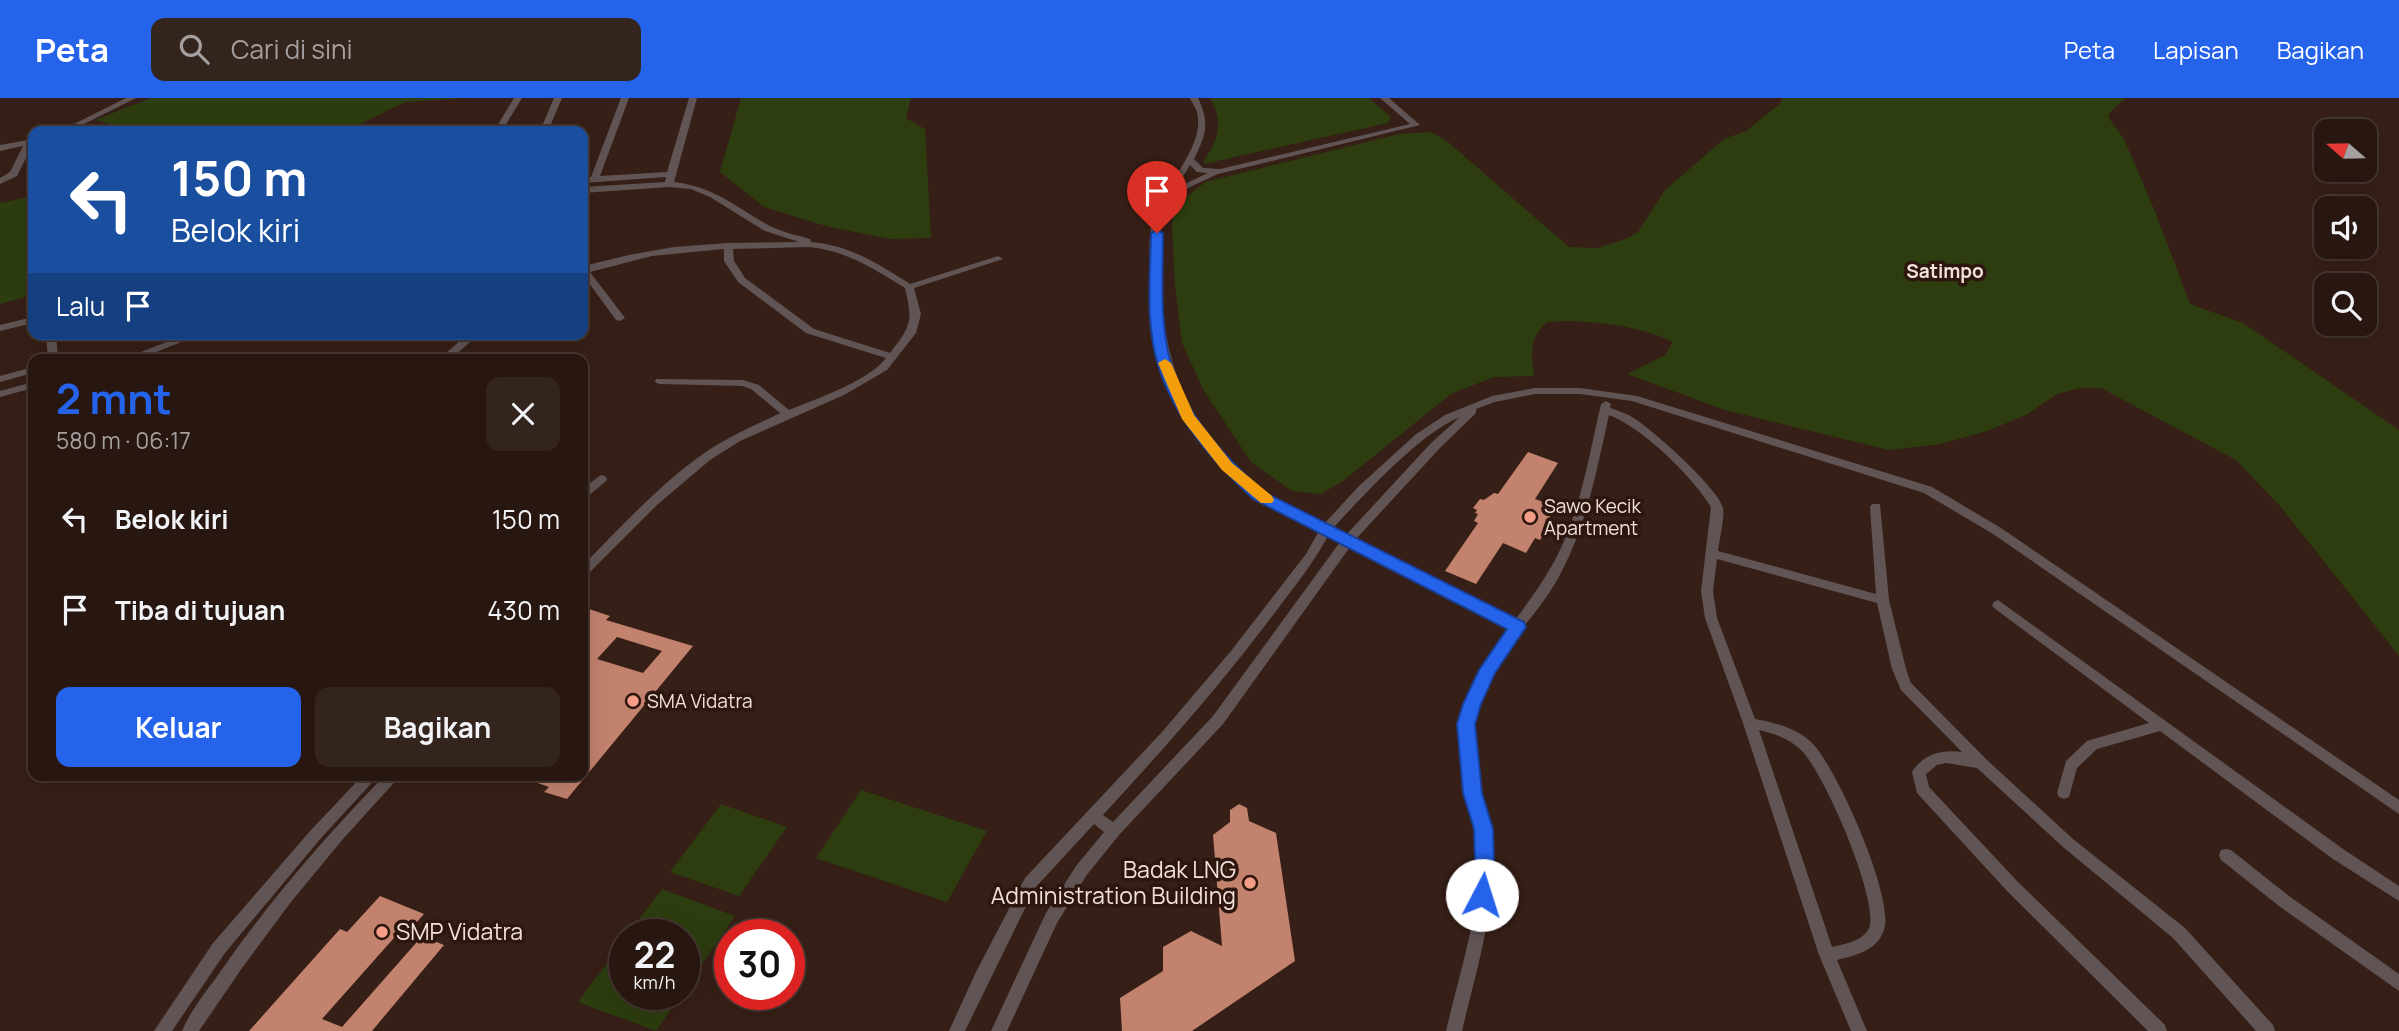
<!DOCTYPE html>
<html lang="id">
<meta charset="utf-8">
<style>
body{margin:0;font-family:Manrope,sans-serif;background:#34241e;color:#f1f3f6;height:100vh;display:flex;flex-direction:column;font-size:26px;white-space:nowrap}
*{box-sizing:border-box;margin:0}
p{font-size:23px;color:#a59f9f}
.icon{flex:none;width:38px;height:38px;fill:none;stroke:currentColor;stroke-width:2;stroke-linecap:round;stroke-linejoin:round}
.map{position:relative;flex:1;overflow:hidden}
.side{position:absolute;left:28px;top:256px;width:560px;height:427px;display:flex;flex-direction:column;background:#281710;border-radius:14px;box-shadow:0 7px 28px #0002,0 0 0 2px #443630}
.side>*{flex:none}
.banner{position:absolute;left:28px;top:28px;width:560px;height:214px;border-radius:14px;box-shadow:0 7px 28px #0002,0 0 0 2px #443630;background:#1a4fa0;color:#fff;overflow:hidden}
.needle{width:46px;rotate:290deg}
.fabs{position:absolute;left:2314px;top:21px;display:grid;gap:14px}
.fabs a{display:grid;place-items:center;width:63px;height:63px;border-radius:14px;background:#281710;box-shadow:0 7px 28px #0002,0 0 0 2px #443630;font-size:35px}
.speed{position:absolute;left:609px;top:821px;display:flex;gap:14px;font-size:35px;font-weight:700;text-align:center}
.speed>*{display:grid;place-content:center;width:91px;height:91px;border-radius:50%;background:#281710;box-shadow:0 7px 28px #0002,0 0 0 2px #443630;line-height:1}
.speed small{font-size:18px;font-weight:400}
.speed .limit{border:10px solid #d22;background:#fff;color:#111}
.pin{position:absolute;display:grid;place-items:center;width:60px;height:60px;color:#fff;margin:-72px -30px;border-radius:50% 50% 50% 0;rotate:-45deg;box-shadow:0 0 7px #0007}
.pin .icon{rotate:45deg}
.me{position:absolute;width:77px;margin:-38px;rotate:5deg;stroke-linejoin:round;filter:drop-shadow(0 0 5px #0008)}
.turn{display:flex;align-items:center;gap:24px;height:147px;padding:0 28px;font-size:32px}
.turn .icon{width:91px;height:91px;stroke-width:2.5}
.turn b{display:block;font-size:49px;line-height:60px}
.then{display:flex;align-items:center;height:66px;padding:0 28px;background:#0003;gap:14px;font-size:26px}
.round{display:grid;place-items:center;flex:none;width:74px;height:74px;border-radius:14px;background:#34241e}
.headline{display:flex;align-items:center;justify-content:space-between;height:119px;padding:0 28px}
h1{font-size:42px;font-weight:700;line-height:52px;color:#2563eb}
.primary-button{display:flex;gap:14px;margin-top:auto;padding:14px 28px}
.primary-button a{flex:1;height:80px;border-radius:14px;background:#2563eb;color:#fff;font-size:28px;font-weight:700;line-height:80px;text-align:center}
.primary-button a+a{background:#34241e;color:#f1f3f6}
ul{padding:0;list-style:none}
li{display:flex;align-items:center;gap:21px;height:91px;padding:0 28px}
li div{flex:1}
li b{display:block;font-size:26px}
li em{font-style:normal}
header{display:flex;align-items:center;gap:42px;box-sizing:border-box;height:98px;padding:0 35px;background:#2563eb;color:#fff}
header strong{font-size:33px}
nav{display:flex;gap:38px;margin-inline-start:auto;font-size:24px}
.search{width:490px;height:63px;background:#34241e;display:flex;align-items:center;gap:18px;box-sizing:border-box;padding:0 24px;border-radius:14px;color:#a59f9f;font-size:26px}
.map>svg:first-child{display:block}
.green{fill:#2d3d0f}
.building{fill:#c2826e;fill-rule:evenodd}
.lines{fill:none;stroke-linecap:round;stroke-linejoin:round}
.street{fill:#615455;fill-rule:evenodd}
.route{fill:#2563eb;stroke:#184099;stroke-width:2}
.slow{fill:#f59e0b}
.poi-dot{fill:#f49e8a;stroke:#2c160d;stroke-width:2.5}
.labels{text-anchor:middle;stroke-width:7;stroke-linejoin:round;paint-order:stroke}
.far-quarter-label{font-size:19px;font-weight:bold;fill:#f1e1da;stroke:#2c160d}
.poi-label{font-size:19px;fill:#f1e1da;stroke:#2c160d;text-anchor:start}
.near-poi-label{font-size:23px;fill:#f1e1da;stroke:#2c160d;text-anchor:end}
</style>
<header>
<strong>Peta</strong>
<div class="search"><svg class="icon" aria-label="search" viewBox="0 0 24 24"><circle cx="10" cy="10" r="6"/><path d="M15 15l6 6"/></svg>Cari di sini</div>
<nav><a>Peta</a><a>Lapisan</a><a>Bagikan</a></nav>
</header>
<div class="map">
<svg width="2399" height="933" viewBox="0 0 2399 933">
<rect width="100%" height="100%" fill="#361f16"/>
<path class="green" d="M151,0H466L405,4L358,27L365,33H137L95,22Z
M741,0H911L906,20L925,31L931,140L890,141L829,129L764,109L720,74Z
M1210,0H1369L1391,19L1388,25L1204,66L1203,64C1219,41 1224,25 1210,0Z
M1782,0H2126L2111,13L2108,19L2124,41L2156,116L2190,206L2243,225L2399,332V558L2280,408L2236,362L2101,290H2080L2057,296L2026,317L1987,333L1940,346L1889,352L1725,312L1627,276L1665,257L1673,244C1640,227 1584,221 1547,224C1529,241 1531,255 1534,278L1494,279L1451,296L1343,383L1321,396L1292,393L1251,364L1204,293L1182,245L1175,188L1172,127L1174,115L1182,103L1205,84L1399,36L1431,34L1448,44L1569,149L1598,150L1628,140L1638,134L1665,92L1724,41L1746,33L1781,5Z
M33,98V197L0,206V105Z
M861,692L987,733L947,804L816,760Z
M721,706L787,729L739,798L670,774Z
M662,791L735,818L684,892V836H628Z
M625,841V896H682L656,933L578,904Z"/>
<path class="building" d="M1528,354L1558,365L1535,401L1557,409L1548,422L1552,424L1540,442L1535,440L1526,455L1503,445L1476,486L1445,473L1478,425L1474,423L1478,416L1475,415L1477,412L1473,410L1480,401L1484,402L1494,395L1498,396Z
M583,509L610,518L606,522L693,548L567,701L544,694L549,689L521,679L583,677ZM617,539L662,553L643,575L597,561Z
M1239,706L1247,710L1249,723L1276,735L1295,863L1192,933H1122L1120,900L1163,873V849L1191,833L1222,848L1213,737L1230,724V712Z
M380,798L424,816L409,833L444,847L372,933H249L340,831L347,834ZM401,832L416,845L342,929L322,921Z"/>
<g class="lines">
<path class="street" d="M126,0H136L70,33H60Z
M514,0H522L502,33H494Z
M554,0H562L548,33H540Z
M621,0H629L600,78L667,74L689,0H697L674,84C715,89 734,108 768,127C781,134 797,137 810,141L811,144C849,147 879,166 910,186L995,159L998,158L1003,161L914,190L921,216L916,235L887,272L844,297L740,343L710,362L657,407L587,477L583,478V467C621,429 659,387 703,356C727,339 754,328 780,315L751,291L742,288L660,286L656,285L655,283L656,281L743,282L759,287L789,312C818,300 867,284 886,260L806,235L738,184L724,163V151L652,158L590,174L625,220L620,223L616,222L583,177V168L629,157L674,149L728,145L799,144L765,133L710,99L691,91L669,89L583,95V89L665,84L666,79L583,85V79H591ZM809,149C845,152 874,171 905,190C913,224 911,228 890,255L814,231L745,180L734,163L733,151Z
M1190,0H1198C1210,25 1206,37 1194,61L1203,70L1220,71L1410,26L1380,0H1389L1420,27L1218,76L1194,87L1170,101C1156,128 1159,160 1161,190C1165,259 1181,309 1228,360C1238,372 1249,385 1262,394C1280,407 1304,415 1324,426L1358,389L1415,337L1445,317L1492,298L1535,290H1580L1637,298L1932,389L2001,430L2399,702V716L1993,436L1924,395L1632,303L1580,296H1535L1495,304L1476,311V315L1439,351L1356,441L1515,522C1536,494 1556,466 1568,433C1584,393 1591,348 1601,306L1606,303L1611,306L1610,310C1619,313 1628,316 1635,321C1653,332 1719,391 1723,410C1725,420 1719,442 1718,453L1876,496L1870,409L1872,406H1880L1889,502L1906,571L1911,585L1986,661L2073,741L2185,830L2273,927L2275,933H2256L2173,840L2063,749L1977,670L1946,665L1937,667L1926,676L1929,689L2018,784L2165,927L2167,933H2148L2008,794L1917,695L1912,674C1923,656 1942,651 1962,654L1901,592L1892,571L1877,505L1717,461L1713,493L1717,520L1755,621C1776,625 1797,630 1813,646C1837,671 1895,800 1884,832C1877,853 1856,857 1837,862L1867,933H1851L1819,857L1743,625L1705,520L1701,493L1711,409C1692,378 1643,330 1609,317C1596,375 1586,431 1556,484C1531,526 1491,559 1478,609C1463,664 1491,707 1492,760C1494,819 1475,877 1462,933H1446C1459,877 1479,819 1478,760C1477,732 1467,705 1462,677C1451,620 1475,574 1509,530L1350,449L1223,626L1119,737L1086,778L1057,825L1007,933H991L1046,815L1076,768L1104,734L1094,726L1035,790L965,933H949L976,874L1025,780L1162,634L1231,553L1306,456L1319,433C1299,423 1268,411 1252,398C1240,388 1229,376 1219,364C1173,313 1155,262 1152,195C1150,171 1147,143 1153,120C1163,87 1206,49 1197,14C1196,10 1192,5 1190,0ZM1190,67L1197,74L1208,75L1176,90ZM1460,319L1431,345L1346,437L1333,430C1364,397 1419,336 1460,319ZM1328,438L1340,444L1213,618L1113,724L1103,717C1161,654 1218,590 1270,521C1290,494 1312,468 1328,438ZM1759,632C1776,636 1790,641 1802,653C1824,675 1880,803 1869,830C1863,843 1845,846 1832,849Z
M395,27H401L407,33H398L394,29Z
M33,41V46L17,78L0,86V80L10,74L23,48L0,53V47Z
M33,219V225L0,233V227Z
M46,236H56L58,261H48Z
M187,236H202L138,261H123Z
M468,236H479L451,261H439Z
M33,269V275L0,284V278Z
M33,284V290L0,299V293Z
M601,377L605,378L607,381L605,384L587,399L583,400V390Z
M1998,502L2343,751L2399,788V803L2333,761L2160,633L2097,651L2077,670L2069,699L2064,701L2059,699L2057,695L2066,663L2087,643L2149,625L1994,510L1992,507L1994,504Z
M363,677H379L321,740L225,855L172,933H154L213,845L311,732Z
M385,677H401L343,741L291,804L242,870L199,933H182C191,911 209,890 223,870C271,801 326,738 385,677Z
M2226,751L2231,752L2289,798L2399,876V893L2279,808L2221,762L2219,757L2221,752Z"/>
</g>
<path class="route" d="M1157,132L1163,135C1163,179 1159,227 1172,269C1187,320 1226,360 1264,394L1524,524L1526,529L1495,575L1481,606L1475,626L1482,695L1493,731L1494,763L1489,803L1482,806L1475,803L1472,797L1475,763L1474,731L1463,695L1457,626L1463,606L1479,572L1507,531L1253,401C1214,364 1176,323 1159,270C1145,228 1150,179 1151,135Z"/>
<path class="slow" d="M1165,261L1171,265L1194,317L1232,365L1272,398L1274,402L1272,405H1261L1222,372L1182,321L1158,265Z"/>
<g class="poi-dot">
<circle cx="1530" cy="419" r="7"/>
<circle cx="633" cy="603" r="7"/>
<circle cx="1250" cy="785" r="7"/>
<circle cx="382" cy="834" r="7"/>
</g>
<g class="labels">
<g class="far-quarter-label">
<text x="1945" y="180">Satimpo</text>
</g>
<g class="poi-label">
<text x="1544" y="415">Sawo Kecik<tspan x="1544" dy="22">Apartment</tspan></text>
<text x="647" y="610">SMA Vidatra</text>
</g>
<g class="near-poi-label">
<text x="1236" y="780">Badak LNG<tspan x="1236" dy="26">Administration Building</tspan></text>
<text x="396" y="842" text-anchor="start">SMP Vidatra</text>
</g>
</g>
</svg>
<div class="fabs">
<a><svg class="needle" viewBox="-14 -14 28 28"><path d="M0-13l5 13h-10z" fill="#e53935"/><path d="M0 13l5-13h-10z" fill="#a59f9f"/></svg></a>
<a><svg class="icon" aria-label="sound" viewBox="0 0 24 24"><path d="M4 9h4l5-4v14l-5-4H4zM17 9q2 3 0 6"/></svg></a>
<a><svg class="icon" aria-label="search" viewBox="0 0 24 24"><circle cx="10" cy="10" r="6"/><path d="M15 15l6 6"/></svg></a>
</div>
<div class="speed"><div>22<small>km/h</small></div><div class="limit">30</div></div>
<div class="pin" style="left:1157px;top:135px;background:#d93025"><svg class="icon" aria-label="arrive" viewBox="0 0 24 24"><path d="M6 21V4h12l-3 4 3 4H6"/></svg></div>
<svg class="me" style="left:1482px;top:797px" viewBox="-20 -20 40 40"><circle r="19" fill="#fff"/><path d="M0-13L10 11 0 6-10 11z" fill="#2563eb"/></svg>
<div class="banner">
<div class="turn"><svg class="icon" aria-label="left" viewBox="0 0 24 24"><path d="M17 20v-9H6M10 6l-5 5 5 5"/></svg><div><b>150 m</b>Belok kiri</div></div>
<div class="then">Lalu<svg class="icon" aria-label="arrive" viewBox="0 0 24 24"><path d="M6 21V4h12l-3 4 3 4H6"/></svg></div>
</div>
<section class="side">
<div class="headline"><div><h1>2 mnt</h1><p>580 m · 06:17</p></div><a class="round"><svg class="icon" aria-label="close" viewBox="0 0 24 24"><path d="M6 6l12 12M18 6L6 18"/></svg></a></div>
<ul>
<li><svg class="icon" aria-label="left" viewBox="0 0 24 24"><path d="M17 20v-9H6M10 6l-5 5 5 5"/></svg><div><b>Belok kiri</b></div><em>150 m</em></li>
<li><svg class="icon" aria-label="arrive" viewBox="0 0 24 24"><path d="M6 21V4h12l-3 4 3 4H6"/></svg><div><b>Tiba di tujuan</b></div><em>430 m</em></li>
</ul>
<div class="primary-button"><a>Keluar</a><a>Bagikan</a></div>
</section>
</div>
